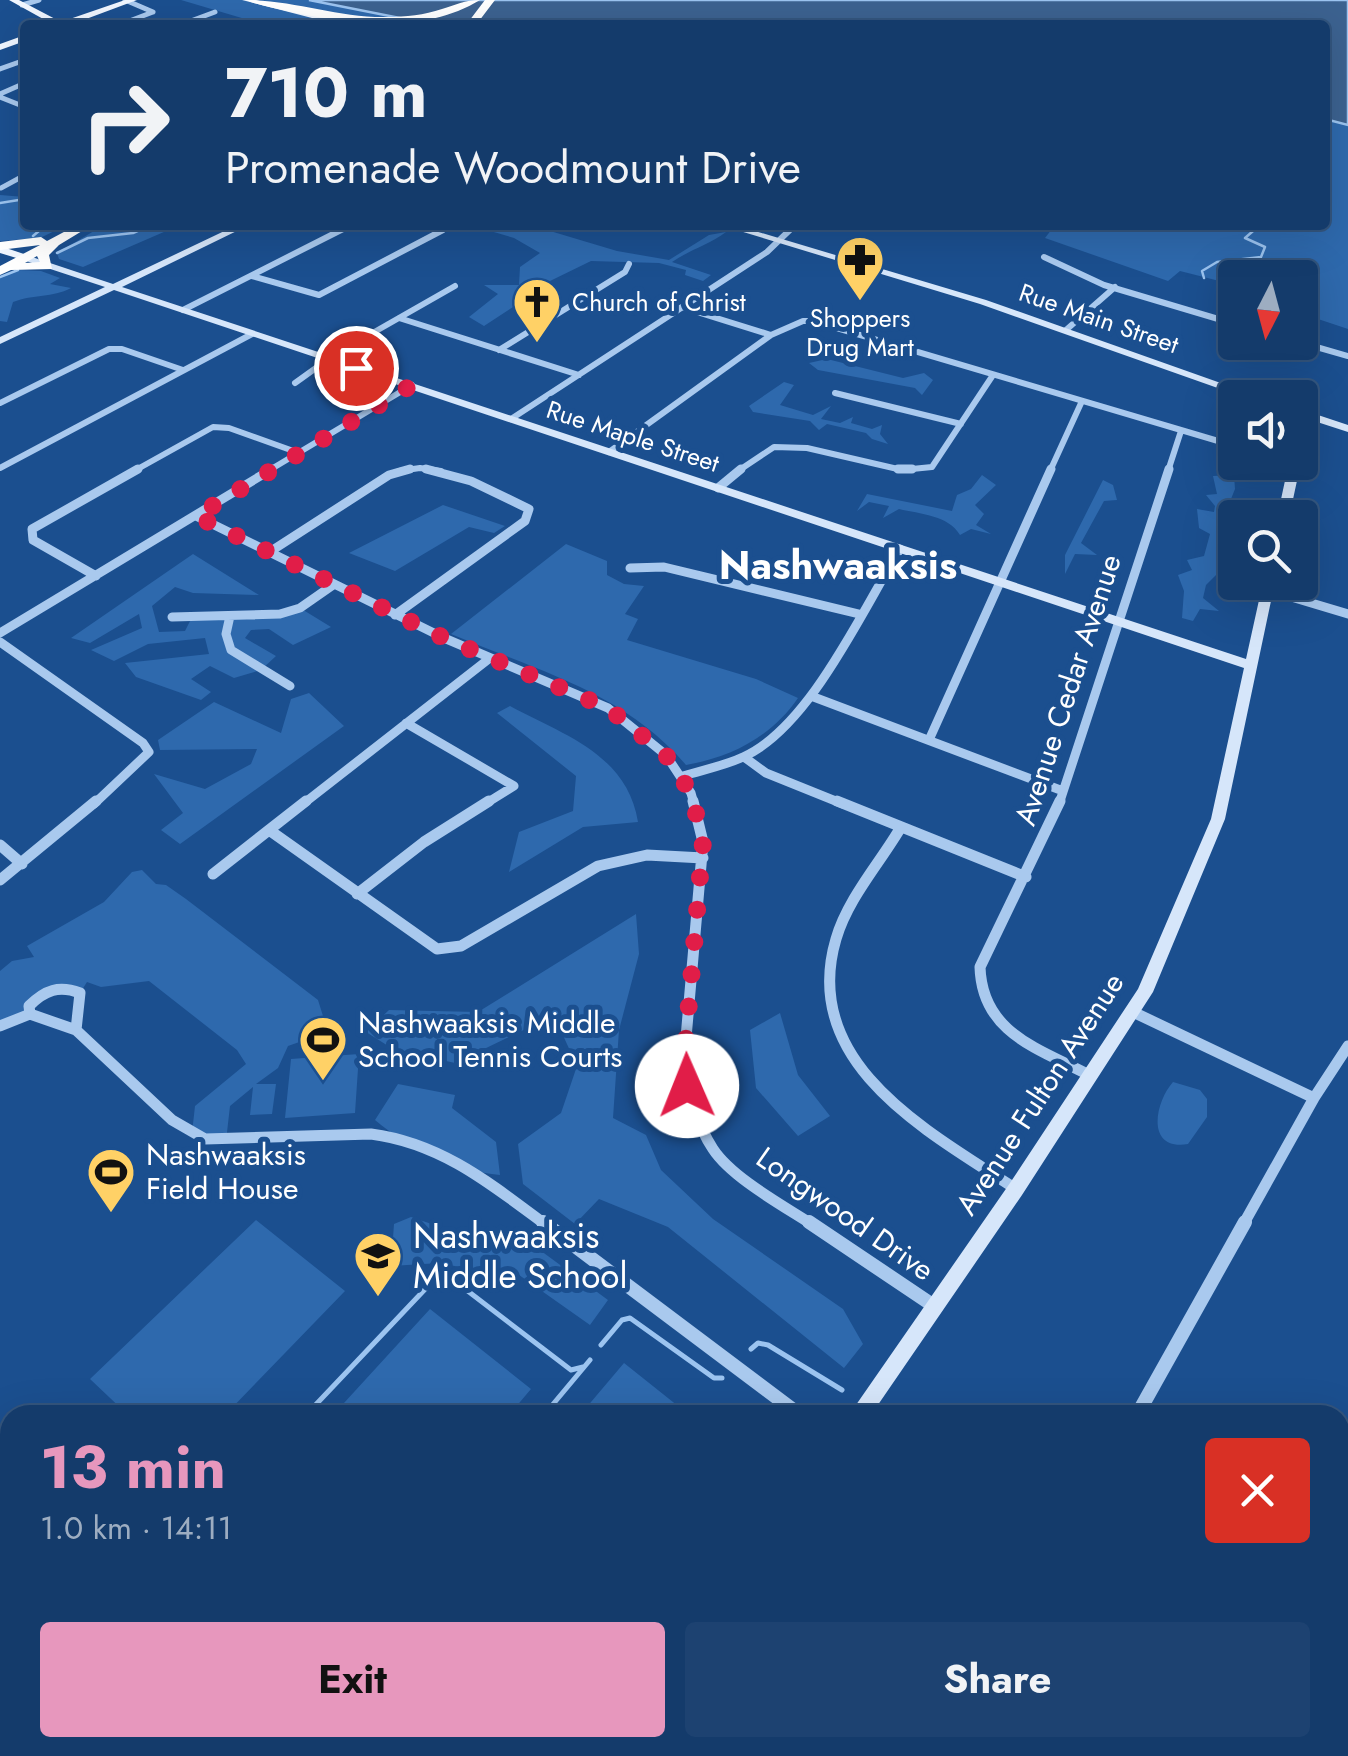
<!DOCTYPE html>
<meta charset="utf-8">
<style>
body{margin:0;font-family:Jost,sans-serif;background:#1d4271;color:#f1f3f6;height:100vh;display:flex;flex-direction:column;font-size:38px;white-space:nowrap}
*{box-sizing:border-box;margin:0}
p{font-size:32px;color:#9dadc1}
.icon{flex:none;width:55px;height:55px;fill:none;stroke:currentColor;stroke-width:2;stroke-linecap:round;stroke-linejoin:round}
.map{position:relative;flex:1;overflow:hidden}
.side{position:absolute;left:0px;top:1405px;width:1350px;height:352px;display:flex;flex-direction:column;background:#143b6b;border-radius:30px 30px 0 0;box-shadow:0 10px 40px #0002,0 0 0 2px #33557e}
.side>*{flex:none}
.hud{position:absolute;left:20px;top:20px;width:1310px;height:210px;border-radius:10px;box-shadow:0 10px 40px #0002,0 0 0 2px #33557e;background:#143b6b;color:#f1f3f6;overflow:hidden}
.needle{width:65px;rotate:186deg}
.controls{position:absolute;left:1218px;top:260px;display:grid;gap:20px}
.controls a{display:grid;place-items:center;width:100px;height:100px;border-radius:10px;background:#143b6b;box-shadow:0 10px 40px #0002,0 0 0 2px #33557e;font-size:50px}
.pin{position:absolute;display:grid;place-items:center;width:85px;height:85px;color:#fff;margin:-42px;border:5px solid #fff;border-radius:50%;box-shadow:0 2px 10px #0007}
.me{position:absolute;width:110px;margin:-55px;rotate:359deg;stroke-linejoin:round;filter:drop-shadow(0 0 8px #0008)}
.turn{display:flex;align-items:center;gap:35px;height:210px;padding:0 40px;font-size:45px}
.turn .icon{width:130px;height:130px;stroke-width:2.5}
.turn b{display:block;font-size:70px;line-height:85px}
.round{display:grid;place-items:center;flex:none;width:105px;height:105px;border-radius:10px;background:#1d4271}
.summary{display:flex;align-items:center;justify-content:space-between;height:170px;padding:0 40px}
h1{font-size:60px;font-weight:700;line-height:75px;color:#e797bd}
.primary-button{display:flex;gap:20px;margin-top:auto;padding:20px 40px}
.primary-button a{flex:1;height:115px;border-radius:10px;background:#e797bd;color:#111;font-size:40px;font-weight:700;line-height:115px;text-align:center}
.primary-button a+a{background:#1d4271;color:#f1f3f6}
.map>svg:first-child{display:block}
.green{fill:#2e69ad}
.water{fill:#3c6290;stroke:#9cc4f0;stroke-width:2.5}
.lines{fill:none;stroke-linecap:round;stroke-linejoin:round}
.stream-far1{stroke:#9cc4f0;stroke-width:2.5}
.stream{stroke:#9cc4f0;stroke-width:5}
.street-far4{stroke:#a9c9ee;stroke-width:5}
.street-far3{stroke:#a9c9ee;stroke-width:6}
.street-far2{stroke:#a9c9ee;stroke-width:9}
.street-far1{stroke:#a9c9ee;stroke-width:11}
.street{stroke:#a9c9ee;stroke-width:14}
.secondary{fill:#d6e6fa;fill-rule:evenodd}
.primary{fill:#f0f6ff;fill-rule:evenodd}
.highway{fill:#fff;fill-rule:evenodd}
.route{stroke:#e11d48;stroke-width:18;stroke-dasharray:0 32.4}
.labels{text-anchor:middle;stroke-width:10;stroke-linejoin:round;paint-order:stroke}
.far-poi-label{font-size:25px;fill:#fff;stroke:#1b4f8f;text-anchor:start}
.far-street-label{font-size:25px;fill:#fff;stroke:#1b4f8f}
.street-label{font-size:30px;fill:#fff;stroke:#1b4f8f}
.poi-label{font-size:30px;fill:#fff;stroke:#1b4f8f;text-anchor:start}
.near-poi-label{font-size:35px;fill:#fff;stroke:#1b4f8f;text-anchor:start}
.district-label{font-size:40px;font-weight:bold;fill:#fff;stroke:#1b4f8f}
</style>
<div class="map">
<svg width="1348" height="1756" viewBox="0 0 1348 1756">
<rect width="100%" height="100%" fill="#1b4f8f"/>
<path class="green" d="M181,0H309L435,25H265Z
M1325,119L1348,125V329L1300,313V278H1235V285L1180,271L1168,281L1045,238L1055,225H1325Z
M0,195L25,197V225H67L40,238L0,241Z
M104,225H180L83,267L59,259L57,253Z
M488,225H530L617,251L669,260L709,235L726,232C709,245 691,249 672,262L711,275L703,281L685,275L686,270L659,263L591,261L550,281L554,290L534,288L527,298L484,326L469,317L498,294L484,285H519L520,267L540,253L514,238L487,230Z
M18,270L41,271L60,278L50,284L71,288C52,298 34,294 13,302L7,322L0,321V277Z
M827,359L903,378L924,373L933,380L922,395L915,388L818,370L809,363Z
M784,382L794,385L780,405L813,415L831,406L821,419L840,423L853,417L851,423L872,429L882,425L880,434L888,444L872,439L866,433L827,424L819,430L810,421L753,412L749,406Z
M982,475L996,485L975,505L984,514L976,525L991,534L971,529L960,535C948,515 920,514 899,509L883,518L889,506L869,502L857,511L867,494L952,511L957,495L971,489Z
M1234,475L1235,489L1221,524L1228,535V563L1206,585L1203,598L1219,611L1200,609L1193,621L1182,618L1184,591L1178,575L1192,570L1187,560L1204,556L1210,534L1199,528L1197,509L1214,512L1215,506L1206,495L1217,494L1213,476Z
M1103,480L1113,485L1117,500L1104,501L1081,543L1097,555L1075,554L1065,574V555Z
M443,505L505,526L494,533L469,527L395,571L349,553Z
M566,544L607,561V575L624,584L644,586L625,614L638,619L627,640L756,679L798,698C771,737 732,757 686,765C624,692 536,670 451,634Z
M193,554L259,595L193,593L175,587L152,606L159,632L185,631L192,617L300,608L331,627L293,645L269,629L251,630L245,638L276,656L261,670L234,678L210,666L191,679L211,692L201,700L136,677L125,663L209,654L205,638L148,644L114,661L91,650L142,628L139,614L90,643L71,638Z
M309,693L344,726L180,844L161,830L183,813L154,774L205,789L251,764L257,749L160,750L158,740L214,702L281,733L291,699Z
M510,706C564,735 627,754 638,822L583,827L509,872L519,832L573,811L576,776L497,713Z
M142,870L156,884L166,885L186,899L318,1000L328,1032L288,1046L278,1068L256,1084H276L272,1114L250,1115L253,1087L230,1106L226,1141L192,1133L195,1106L246,1064L237,1050L149,981L101,987L87,982L80,993L39,996L30,1014L0,1026V971L12,961L34,957L27,946L104,902L132,872Z
M636,914L639,954L619,1030L613,1118L646,1135L661,1170L713,1219L843,1309L863,1344L844,1368L668,1227L599,1199L575,1224L523,1184L518,1144L561,1113L577,1066L561,1031L534,1025L455,1063L393,1049L366,1032L389,1010L478,1012Z
M780,1013L798,1075L830,1116L798,1136L756,1088L750,1030Z
M359,1054L355,1113L285,1118L291,1059Z
M1173,1082L1200,1090L1207,1099V1117L1188,1144C1145,1151 1155,1102 1173,1082Z
M398,1084L455,1095L452,1108L496,1142L500,1175C457,1171 408,1148 375,1120Z
M411,1217L467,1236L522,1237L608,1300L590,1325L512,1270L479,1271L440,1263L391,1266L394,1224Z
M256,1220L345,1291L225,1415H128L90,1379Z
M430,1309L531,1389L509,1415H333Z
M624,1363L683,1410L690,1415H580Z
M0,1474L10,1487V1588L0,1587Z
M760,1748H879L889,1756H753Z"/>
<path class="water" d="M309,0H1348V125L1325,119V25H435Z"/>
<g class="lines">
<path class="stream-far1" d="M0,203L25,199
M545,225L566,228
M33,236L46,225
M57,253L88,238L133,233L151,225
M0,277L18,270
M1204,278L1202,271L1217,262L1261,257L1265,247L1245,238L1260,225"/>
<path class="stream" d="M601,1345L622,1320L630,1318L714,1378H722
M751,1349L758,1343L768,1345L842,1390
M306,1415L429,1285L440,1279L456,1282L571,1370L583,1367
M544,1415L590,1360"/>
<path class="street-far4" d="M125,0L153,12
M22,5L39,0
M119,25L153,12
M180,25L215,12
M0,69L25,60
M0,94L25,83
M0,97L25,107
M1,188L25,175"/>
<path class="street-far3" d="M1044,257L1104,285L1235,324
M252,276L319,295L443,230L427,225
M681,307L771,335L803,321H813L1235,446
M183,310L351,225
M399,318L579,375
M1066,330L1115,287
M1299,342L1348,356
M499,350L625,272L629,264
M295,383L334,355L455,286
M835,393L961,424
M0,403L109,349H122L183,370
M511,419L767,252L795,225
M609,452L771,335
M0,468L252,334
M134,471L213,427L229,428L299,453
M268,471L412,385
M399,471L420,468L441,471
M738,471L774,447L807,448L902,470L932,467L993,375
M1050,471L1082,401
M1168,471L1181,431"/>
<path class="street-far2" d="M898,469H912
M718,488L741,469
M196,516L444,638L608,708L666,755L691,793L694,804
M268,553L389,475L410,469
M630,568L664,567L859,614
M96,576L33,540L32,529L138,469
M1268,590L1348,614
M395,615L525,521L529,509L471,481L426,469
M230,616L226,634L231,650L290,686
M172,617L280,614L300,608L333,585
M0,633L272,469
M0,642L143,743L149,752L94,804
M811,696L1063,791
M406,723L514,786L485,804
M929,740L1051,469
M744,757L766,773L843,804
M683,776C702,770 724,766 743,757C809,728 862,611 900,549
M303,804L490,658
M1059,804L1169,469"/>
<path class="street-far1" d="M693,801L703,842L684,1061C687,1089 697,1125 713,1149C732,1178 784,1206 813,1225
M837,801L1026,877
M1060,801L980,967C982,1034 1040,1049 1091,1076
M901,827C880,863 848,898 836,939C799,1064 929,1132 1016,1189
M269,830L437,949L461,946L598,866L647,855L703,858
M0,845L22,864
M213,874L306,801
M0,880L96,801
M357,894L424,842L489,801
M1133,1012L1314,1098
M30,1014L29,1006C45,990 59,985 80,993L76,1030
M0,1026L30,1014L76,1030L172,1120L205,1139L371,1134C441,1143 491,1184 546,1225
M1243,1225L1314,1098L1348,1046"/>
<path class="street" d="M543,1222L800,1415
M809,1222L934,1306
M1137,1415L1245,1222
M0,1474L10,1487
M1340,1530L1348,1511
M1340,1598L1348,1603
M0,1703L10,1704
M233,1748L265,1756
M1030,1748L1040,1756
M14,1756L17,1748
M1237,1756L1241,1748"/>
<path class="secondary" d="M237,225H249L122,287L1246,659L1263,582H1275L1225,819L1153,992L1022,1195L871,1415H849L1010,1183L1138,989L1211,819L1244,668L114,290L0,344V337L105,287L20,259V255H26L113,284Z
M720,225H735L986,300L1263,398H1246L980,304Z
M1300,409L1348,425V432L1311,420L1306,440L1300,443Z
M1289,462H1301L1289,518H1277Z
M590,1748H615L612,1756H587Z"/>
<path class="primary" d="M9,0H19L61,22L125,0H137L70,25H54Z
M242,0H256L354,25H339Z
M25,35V41L0,50V44Z
M0,246L27,255L28,257L23,260L0,253Z"/>
<path class="highway" d="M246,0C294,0 339,18 387,17C406,17 424,15 442,9C455,5 465,0 480,0C425,34 351,24 291,12C276,8 259,6 246,0Z
M485,0H495L476,25H466Z
M77,225H92L59,245L49,255L52,269L11,270L0,275V266L40,245L0,250V242L41,237L47,241ZM37,256L40,262L25,263Z"/>
</g>
<g class="lines">
<path class="route" d="M356,368L412,385L196,516L444,638L608,708L666,755L691,793L703,842L684,1061L687,1086"/>
</g>
<defs>
<g id="pharmacy-pin" transform="scale(2.5)"><path d="M0 17L-7.5 6A9.5 9.5 0 1 1 7.5 6Z" fill="#ffd166" stroke="#1b4f8f"/><path d="M-2-6h4v4h4v4h-4v4h-4v-4h-4v-4h4Z" fill="#111"/></g>
<g id="church-pin" transform="scale(2.5)"><path d="M0 17L-7.5 6A9.5 9.5 0 1 1 7.5 6Z" fill="#ffd166" stroke="#1b4f8f"/><path d="M-1.2-6h2.4v3.5h3.3v2.4h-3.3V6h-2.4V-.1h-3.3v-2.4h3.3Z" fill="#111"/></g>
<g id="stadium-pin" transform="scale(2.5)"><path d="M0 17L-7.5 6A9.5 9.5 0 1 1 7.5 6Z" fill="#ffd166" stroke="#1b4f8f"/><path d="M0-5a6.5 5 0 1 0 0 10a6.5 5 0 1 0 0-10ZM-3.5-1.8h7v3.6h-7Z" fill="#111"/></g>
<g id="school-pin" transform="scale(2.5)"><path d="M0 17L-7.5 6A9.5 9.5 0 1 1 7.5 6Z" fill="#ffd166" stroke="#1b4f8f"/><path d="M0-5L7-2L0 1L-7-2ZM-4 1L0 2.5L4 1V4Q0 6-4 4Z" fill="#111"/></g>
</defs>
<g fill-rule="evenodd">
<use href="#pharmacy-pin" x="860" y="260"/>
<use href="#church-pin" x="537" y="302"/>
<use href="#stadium-pin" x="323" y="1040"/>
<use href="#stadium-pin" x="111" y="1172"/>
<use href="#school-pin" x="378" y="1256"/>
</g>
<g class="labels">
<g class="far-poi-label">
<text x="572" y="311">Church of Christ</text>
<text x="860" y="327" text-anchor="middle">Shoppers<tspan x="860" dy="29">Drug Mart</tspan></text>
</g>
<g class="far-street-label">
<text transform="translate(1099 318) rotate(19)" y="9">Rue Main Street</text>
<text transform="translate(633 436) rotate(18)" y="9">Rue Maple Street</text>
</g>
<g class="street-label">
<text transform="translate(1068 690) rotate(-72)" y="10">Avenue Cedar Avenue</text>
<text transform="translate(1040 1094) rotate(-57)" y="10">Avenue Fulton Avenue</text>
<text transform="translate(845 1214) rotate(35)" y="10">Longwood Drive</text>
</g>
<g class="poi-label">
<text x="358" y="1033">Nashwaaksis Middle<tspan x="358" dy="34">School Tennis Courts</tspan></text>
<text x="146" y="1165">Nashwaaksis<tspan x="146" dy="34">Field House</tspan></text>
</g>
<g class="near-poi-label">
<text x="413" y="1248">Nashwaaksis<tspan x="413" dy="40">Middle School</tspan></text>
</g>
<g class="district-label">
<text x="838" y="579">Nashwaaksis</text>
</g>
</g>
</svg>
<div class="controls">
<a><svg class="needle" viewBox="-14 -14 28 28"><path d="M0-13l5 13h-10z" fill="#e53935"/><path d="M0 13l5-13h-10z" fill="#9dadc1"/></svg></a>
<a><svg class="icon" aria-label="sound" viewBox="0 0 24 24"><path d="M4 9h4l5-4v14l-5-4H4zM17 9q2 3 0 6"/></svg></a>
<a><svg class="icon" aria-label="search" viewBox="0 0 24 24"><circle cx="10" cy="10" r="6"/><path d="M15 15l6 6"/></svg></a>
</div>
<div class="pin" style="left:356px;top:368px;background:#d93025"><svg class="icon" aria-label="arrive" viewBox="0 0 24 24"><path d="M6 21V4h12l-3 4 3 4H6"/></svg></div>
<svg class="me" style="left:687px;top:1086px" viewBox="-20 -20 40 40"><circle r="19" fill="#fff"/><path d="M0-13L10 11 0 6-10 11z" fill="#e11d48"/></svg>
<div class="hud">
<div class="turn"><svg class="icon" aria-label="right" viewBox="0 0 24 24"><path d="M7 20v-9h11M14 6l5 5-5 5"/></svg><div><b>710 m</b>Promenade Woodmount Drive</div></div>
</div>
<section class="side">
<div class="summary"><div><h1>13 min</h1><p>1.0 km · 14:11</p></div><a class="round" style="background:#d93025;color:#fff"><svg class="icon" aria-label="close" viewBox="0 0 24 24"><path d="M6 6l12 12M18 6L6 18"/></svg></a></div>
<div class="primary-button"><a>Exit</a><a>Share</a></div>
</section>
</div>
